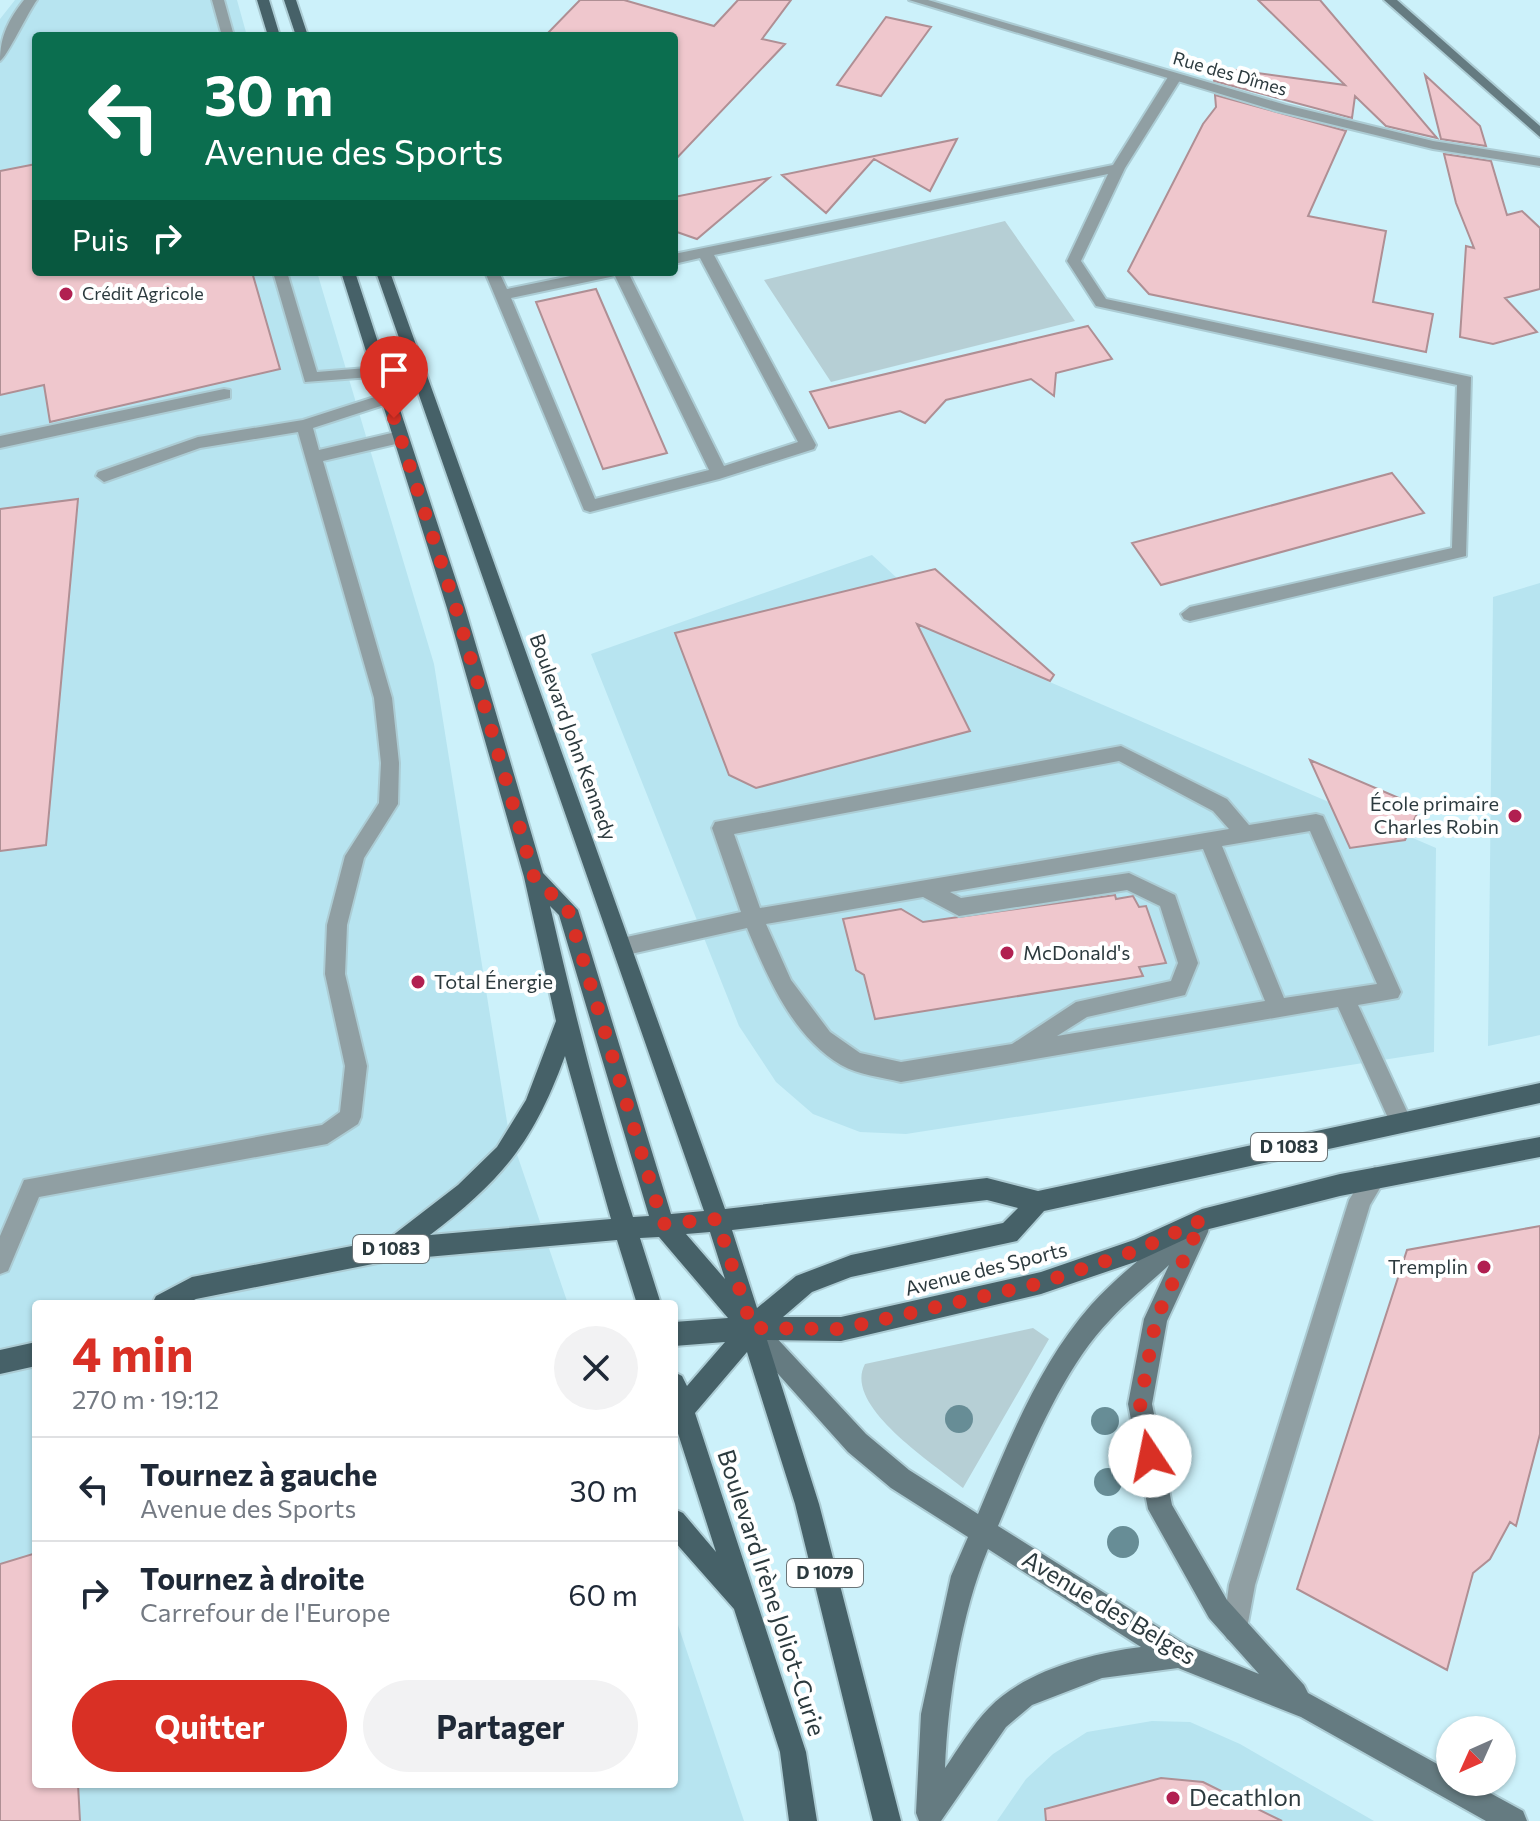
<!DOCTYPE html>
<html lang="fr">
<meta charset="utf-8">
<style>
body{margin:0;font-family:Commissioner,sans-serif;background:#f2f2f3;color:#1f2937;height:100vh;display:flex;flex-direction:column;font-size:30px;white-space:nowrap}
*{box-sizing:border-box;margin:0}
p{font-size:26px;color:#747a83}
.icon{flex:none;width:44px;height:44px;fill:none;stroke:currentColor;stroke-width:2;stroke-linecap:round;stroke-linejoin:round}
.map{position:relative;flex:1;overflow:hidden}
.details{position:absolute;left:32px;top:1300px;width:646px;height:488px;display:flex;flex-direction:column;background:#fff;border-radius:8px;box-shadow:0 2px 6px #0004}
.details>*{flex:none}
.banner{position:absolute;left:32px;top:32px;width:646px;height:244px;border-radius:8px;box-shadow:0 2px 6px #0004;background:#0b6e4f;color:#fff;overflow:hidden}
.needle{width:52px;rotate:225deg}
.controls{position:absolute;left:1436px;top:1716px;display:grid;gap:16px}
.controls a{display:grid;place-items:center;width:80px;height:80px;border-radius:50%;background:#fff;box-shadow:0 2px 6px #0004;font-size:40px}
.pin{position:absolute;display:grid;place-items:center;width:68px;height:68px;color:#fff;margin:-82px -34px;border-radius:50% 50% 50% 0;rotate:-45deg;box-shadow:0 0 8px #0007}
.pin .icon{rotate:45deg}
.me{position:absolute;width:88px;margin:-44px;rotate:349deg;stroke-linejoin:round;filter:drop-shadow(0 0 6px #0008)}
.turn{display:flex;align-items:center;gap:28px;height:168px;padding:0 40px;font-size:36px}
.turn .icon{width:104px;height:104px;stroke-width:2.5}
.turn b{display:block;font-size:56px;line-height:68px}
.then{display:flex;align-items:center;height:76px;padding:0 40px;background:#0003;gap:16px;font-size:30px}
.round{display:grid;place-items:center;flex:none;width:84px;height:84px;border-radius:42px;background:#f2f2f3}
.overview{display:flex;align-items:center;justify-content:space-between;height:136px;padding:0 40px}
h1{font-size:48px;font-weight:700;line-height:60px;color:#d93025}
.action{display:flex;gap:16px;margin-top:auto;padding:16px 40px}
.action a{flex:1;height:92px;border-radius:48px;background:#d93025;color:#fff;font-size:32px;font-weight:700;line-height:92px;text-align:center}
.action a+a{background:#f2f2f3;color:#1f2937}
ul{padding:0;list-style:none}
li{display:flex;align-items:center;gap:24px;height:104px;padding:0 40px;border-top:2px solid #e0e1e3}
li div{flex:1}
li b{display:block;font-size:30px}
li em{font-style:normal}
.map>svg:first-child{display:block}
.built{fill:#b7e4f0}
.green{fill:#b6cfd5}
.building{fill:#efc7cd;stroke:#af8f94;stroke-width:2}
.lines{fill:none;stroke-linecap:round;stroke-linejoin:round}
.service-casing{stroke:#acccd4;stroke-width:4}
.minor-casing{stroke:#acccd4;stroke-width:4}
.secondary-casing{stroke:#acccd4;stroke-width:4}
.primary-casing{stroke:#acccd4;stroke-width:4}
.service{fill:#909fa3;fill-rule:evenodd}
.minor{fill:#909fa3;fill-rule:evenodd}
.secondary{fill:#657b81;fill-rule:evenodd}
.primary{fill:#466168;fill-rule:evenodd}
.tree{fill:#678d96}
.route{stroke:#d93025;stroke-width:14;stroke-dasharray:0 25.2}
.poi-dot{fill:#b12051;stroke:#fff;stroke-width:3}
.labels{text-anchor:middle;stroke-width:8;stroke-linejoin:round;paint-order:stroke}
.far-street-label{font-size:18px;fill:#2c3a3e;stroke:#fff}
.far-poi-label{font-size:18px;fill:#2c3a3e;stroke:#fff;text-anchor:start}
.shield{fill:#fff;stroke:#6b7578;stroke-width:2}
.shield-label{font-size:18px;font-weight:bold;fill:#2c3a3e}
.street-label{font-size:20px;fill:#2c3a3e;stroke:#fff}
.poi-label{font-size:20px;fill:#2c3a3e;stroke:#fff;text-anchor:end}
.near-street-label{font-size:24px;fill:#2c3a3e;stroke:#fff}
.near-poi-label{font-size:24px;fill:#2c3a3e;stroke:#fff;text-anchor:start}
</style>
<div class="map">
<svg width="1540" height="1821" viewBox="0 0 1540 1821">
<rect width="100%" height="100%" fill="#ccf1fa"/>
<path class="built" d="M15,0H237L247,36H36V272H317L434,664L508,1128L568,1304H36V1784H674V1613L744,1821H0V19Z
M872,555L975,650L1436,848L1434,1052L906,1134L860,1132L813,1114L776,1082L739,1026L591,654Z
M1540,583V1035L1488,1046L1493,597Z
M1152,1721L1190,1722L1240,1744L1374,1821H997L1026,1779L1053,1754L1087,1732Z"/>
<path class="green" d="M1005,221L1075,321L831,382L764,280Z
M1033,1328L1049,1339L963,1488C935,1464 842,1406 865,1364Z"/>
<path class="building" d="M580,0H624L714,26L738,0H791L762,39L785,44L674,161V36H545Z
M1258,0H1320L1437,138L1386,126L1355,96L1352,118L1214,81L1213,67L1345,85Z
M886,17L931,27L881,96L837,85Z
M1425,75L1480,126L1486,146L1441,139Z
M1215,95L1346,131L1308,216L1386,231L1373,302L1433,314L1426,352L1149,294L1128,271L1203,124L1216,107Z
M957,139L930,191L874,159L826,213L782,175Z
M1444,154L1491,161L1507,215L1522,211L1540,228V289L1505,298L1537,332L1493,344L1460,337L1466,246L1474,248L1456,203Z
M36,164V272H252L280,369L50,422L44,385L0,395V171Z
M769,178L697,239L674,231V197Z
M596,289L667,453L603,469L536,302Z
M1088,326L1112,359L1056,373L1054,396L1031,379L946,400L925,423L900,411L829,428L810,392Z
M1392,473L1424,513L1161,585L1132,543Z
M78,499L46,845L0,851V509Z
M935,569L1054,675L1050,681L917,624L970,731L756,788L729,775L675,633Z
M1310,760L1420,807L1405,840L1350,848Z
M1115,895L1116,899L1133,896L1139,907L1146,906L1166,963L1139,967L1143,976L875,1019L864,975L856,970L843,919L901,909L923,922Z
M1540,1226V1434L1516,1526L1510,1522L1490,1559L1473,1573L1447,1670L1297,1589L1407,1250Z
M36,1553V1784H78L80,1821H0V1564Z
M1161,1778L1203,1782L1282,1821H1046L1045,1809Z"/>
<g class="lines">
<g class="service-casing">
<path id="service" d="M24,0H37C28,12 7,57 0,61C0,36 9,19 24,0Z
M212,0H224L234,36H222Z
M1175,73L1182,77L1125,168L1081,261L1106,299L1471,377L1466,556L1190,621L1184,619L1181,614L1190,607L1452,548L1457,385L1096,306L1067,261L1108,174L714,255L816,445L814,449L719,479L590,512L584,510L485,272H499L507,289L590,272H628L724,466L798,442L700,258L674,264V254L1113,165L1168,77ZM615,276L709,470L595,499L511,298Z
M273,272H287L317,372L379,367L387,372L384,376L305,382Z
M224,389L230,390V398L0,448V436Z
M387,393L393,394V402L313,428L319,450L400,431L408,437L400,443L323,461L392,698L399,763L398,804L364,858L347,925L345,974L367,1066L361,1117L358,1124L327,1144L39,1197L8,1271L0,1274V1236L24,1180L322,1125L340,1112L345,1066L325,974L327,925L345,856L379,803L381,763L374,698L298,432L200,448L104,482L96,476L98,472L198,437L303,420Z
M1121,746L1227,799L1249,825L1316,814L1323,816L1401,992L1398,998L1358,1005L1412,1122L1409,1129L1401,1132L1393,1129L1338,1007L901,1082C881,1077 859,1075 841,1065C792,1036 768,978 747,928L622,956L615,953L612,947L615,941L622,938L741,912L712,828L715,822ZM1119,761L1213,811L1229,829L760,908L734,834ZM1310,831L1377,984L1284,998L1222,846ZM1203,849L1265,1001L1057,1036L1087,1017L1185,995L1198,963L1175,895L1129,873L961,898L950,892ZM1127,890L1160,906L1178,963L1171,981L1076,1002L1012,1044L901,1062L860,1053L830,1032L791,980L766,924L923,897L959,916Z
M1375,1167L1383,1171L1386,1178L1370,1205L1255,1585L1245,1639L1236,1643L1227,1639L1223,1630L1229,1585L1349,1200L1367,1171Z"/>
</g>
<g class="minor-casing">
<path id="minor" d="M909,0H928L1286,105L1433,141L1540,158V166L1433,149L1277,111Z"/>
</g>
<g class="secondary-casing">
<path id="secondary" d="M1384,0H1397L1540,126V137Z
M1199,1212L1207,1215L1210,1223L1208,1232L1167,1321L1152,1404L1172,1505L1227,1600L1304,1685L1308,1693L1450,1771V1782H1470L1523,1811L1527,1821H1486L1301,1717L1178,1668L1102,1678L1032,1705L1006,1727L941,1821H919L916,1813L921,1714L951,1576L968,1537L891,1488L848,1452L744,1336L740,1328L744,1320L752,1316L760,1320L866,1434L909,1470L978,1514C1008,1443 1039,1364 1091,1305C1120,1273 1158,1245 1191,1215ZM1169,1265L1144,1319L1128,1404L1148,1509L1209,1618L1259,1674L1187,1645L998,1526C1025,1462 1061,1370 1110,1320C1128,1300 1150,1283 1169,1265ZM988,1549L1141,1647C1092,1653 1024,1671 989,1708C972,1725 959,1748 945,1768C948,1698 961,1614 988,1549Z"/>
</g>
<g class="primary-casing">
<path id="primary" d="M257,0H269L280,36H268Z
M284,0H296L308,36H296Z
M341,272H355L465,608L543,873L578,910L671,1214L704,1211L376,272H390L725,1209L987,1178L1038,1191L1540,1083V1103L1044,1211L1017,1241L851,1277L812,1292L783,1317H841L1041,1272L1134,1240L1202,1209L1340,1174L1540,1137V1157L1340,1196L1205,1230L1138,1261L1041,1294L841,1341L767,1340L819,1504L901,1821H873L795,1504L747,1352L695,1413L806,1752L817,1821H789L780,1752L734,1609L674,1541V1509L683,1513L716,1552L674,1421V1372L682,1376L687,1386L725,1342L674,1346V1322L728,1318L659,1237L640,1238L661,1304H637L617,1240L393,1260L196,1299L186,1304H152L156,1296L192,1277L388,1239L458,1185L497,1147L526,1100L556,1021L524,877L447,608ZM550,906L559,915L649,1216L633,1217C600,1115 574,1011 550,906ZM565,1056L611,1219L430,1235C503,1179 533,1143 565,1056ZM987,1200L1018,1208L1003,1223L851,1255L796,1276L757,1308L732,1230ZM710,1232L725,1279L686,1234Z
M36,1342V1366L0,1374V1350Z"/>
</g>
<use href="#service" class="service"/>
<use href="#minor" class="minor"/>
<use href="#secondary" class="secondary"/>
<use href="#primary" class="primary"/>
</g>
<g class="tree">
<circle cx="959" cy="1419" r="14"/>
<circle cx="1105" cy="1421" r="14"/>
<circle cx="1108" cy="1482" r="14"/>
<circle cx="1123" cy="1542" r="16"/>
</g>
<g class="lines">
<path class="route" d="M394,418L456,608L534,877L568,910L663,1224L717,1219L752,1328L841,1329L1041,1283L1138,1250L1202,1220L1156,1319L1140,1404L1150,1456"/>
</g>
<g class="poi-dot">
<circle cx="66" cy="294" r="8"/>
<circle cx="1515" cy="816" r="8"/>
<circle cx="1007" cy="953" r="8"/>
<circle cx="418" cy="982" r="8"/>
<circle cx="1484" cy="1267" r="8"/>
<circle cx="1173" cy="1798" r="8"/>
</g>
<g class="labels">
<g class="far-street-label">
<text transform="translate(1230 74) rotate(16)" y="6">Rue des Dîmes</text>
</g>
<g class="far-poi-label">
<text x="82" y="300">Crédit Agricole</text>
</g>
<g class="shield">
<rect x="1251" y="1133" width="76" height="28" rx="6"/>
<rect x="353" y="1235" width="76" height="28" rx="6"/>
<rect x="787" y="1559" width="76" height="28" rx="6"/>
</g>
<g class="shield-label">
<text x="1289" y="1153">D 1083</text>
<text x="391" y="1255">D 1083</text>
<text x="825" y="1579">D 1079</text>
</g>
<g class="street-label">
<text transform="translate(573 737) rotate(70)" y="7">Boulevard John Kennedy</text>
<text transform="translate(986 1269) rotate(-14)" y="7">Avenue des Sports</text>
</g>
<g class="poi-label">
<text x="1499" y="811">École primaire<tspan x="1499" dy="23">Charles Robin</tspan></text>
<text x="1023" y="960" text-anchor="start">McDonald's</text>
<text x="434" y="989" text-anchor="start">Total Énergie</text>
<text x="1468" y="1274">Tremplin</text>
</g>
<g class="near-street-label">
<text transform="translate(771 1593) rotate(72)" y="8">Boulevard Irène Joliot-Curie</text>
<text transform="translate(1109 1608) rotate(31)" y="8">Avenue des Belges</text>
</g>
<g class="near-poi-label">
<text x="1189" y="1806">Decathlon</text>
</g>
</g>
</svg>
<div class="controls">
<a><svg class="needle" viewBox="-14 -14 28 28"><path d="M0-13l5 13h-10z" fill="#e53935"/><path d="M0 13l5-13h-10z" fill="#747a83"/></svg></a>
</div>
<div class="pin" style="left:394px;top:418px;background:#d93025"><svg class="icon" aria-label="arrive" viewBox="0 0 24 24"><path d="M6 21V4h12l-3 4 3 4H6"/></svg></div>
<svg class="me" style="left:1150px;top:1456px" viewBox="-20 -20 40 40"><circle r="19" fill="#fff"/><path d="M0-13L10 11 0 6-10 11z" fill="#d93025"/></svg>
<div class="banner">
<div class="turn"><svg class="icon" aria-label="left" viewBox="0 0 24 24"><path d="M17 20v-9H6M10 6l-5 5 5 5"/></svg><div><b>30 m</b>Avenue des Sports</div></div>
<div class="then">Puis<svg class="icon" aria-label="right" viewBox="0 0 24 24"><path d="M7 20v-9h11M14 6l5 5-5 5"/></svg></div>
</div>
<section class="details">
<div class="overview"><div><h1>4 min</h1><p>270 m · 19:12</p></div><a class="round"><svg class="icon" aria-label="close" viewBox="0 0 24 24"><path d="M6 6l12 12M18 6L6 18"/></svg></a></div>
<ul>
<li><svg class="icon" aria-label="left" viewBox="0 0 24 24"><path d="M17 20v-9H6M10 6l-5 5 5 5"/></svg><div><b>Tournez à gauche</b><p>Avenue des Sports</p></div><em>30 m</em></li>
<li><svg class="icon" aria-label="right" viewBox="0 0 24 24"><path d="M7 20v-9h11M14 6l5 5-5 5"/></svg><div><b>Tournez à droite</b><p>Carrefour de l'Europe</p></div><em>60 m</em></li>
</ul>
<div class="action"><a>Quitter</a><a>Partager</a></div>
</section>
</div>
